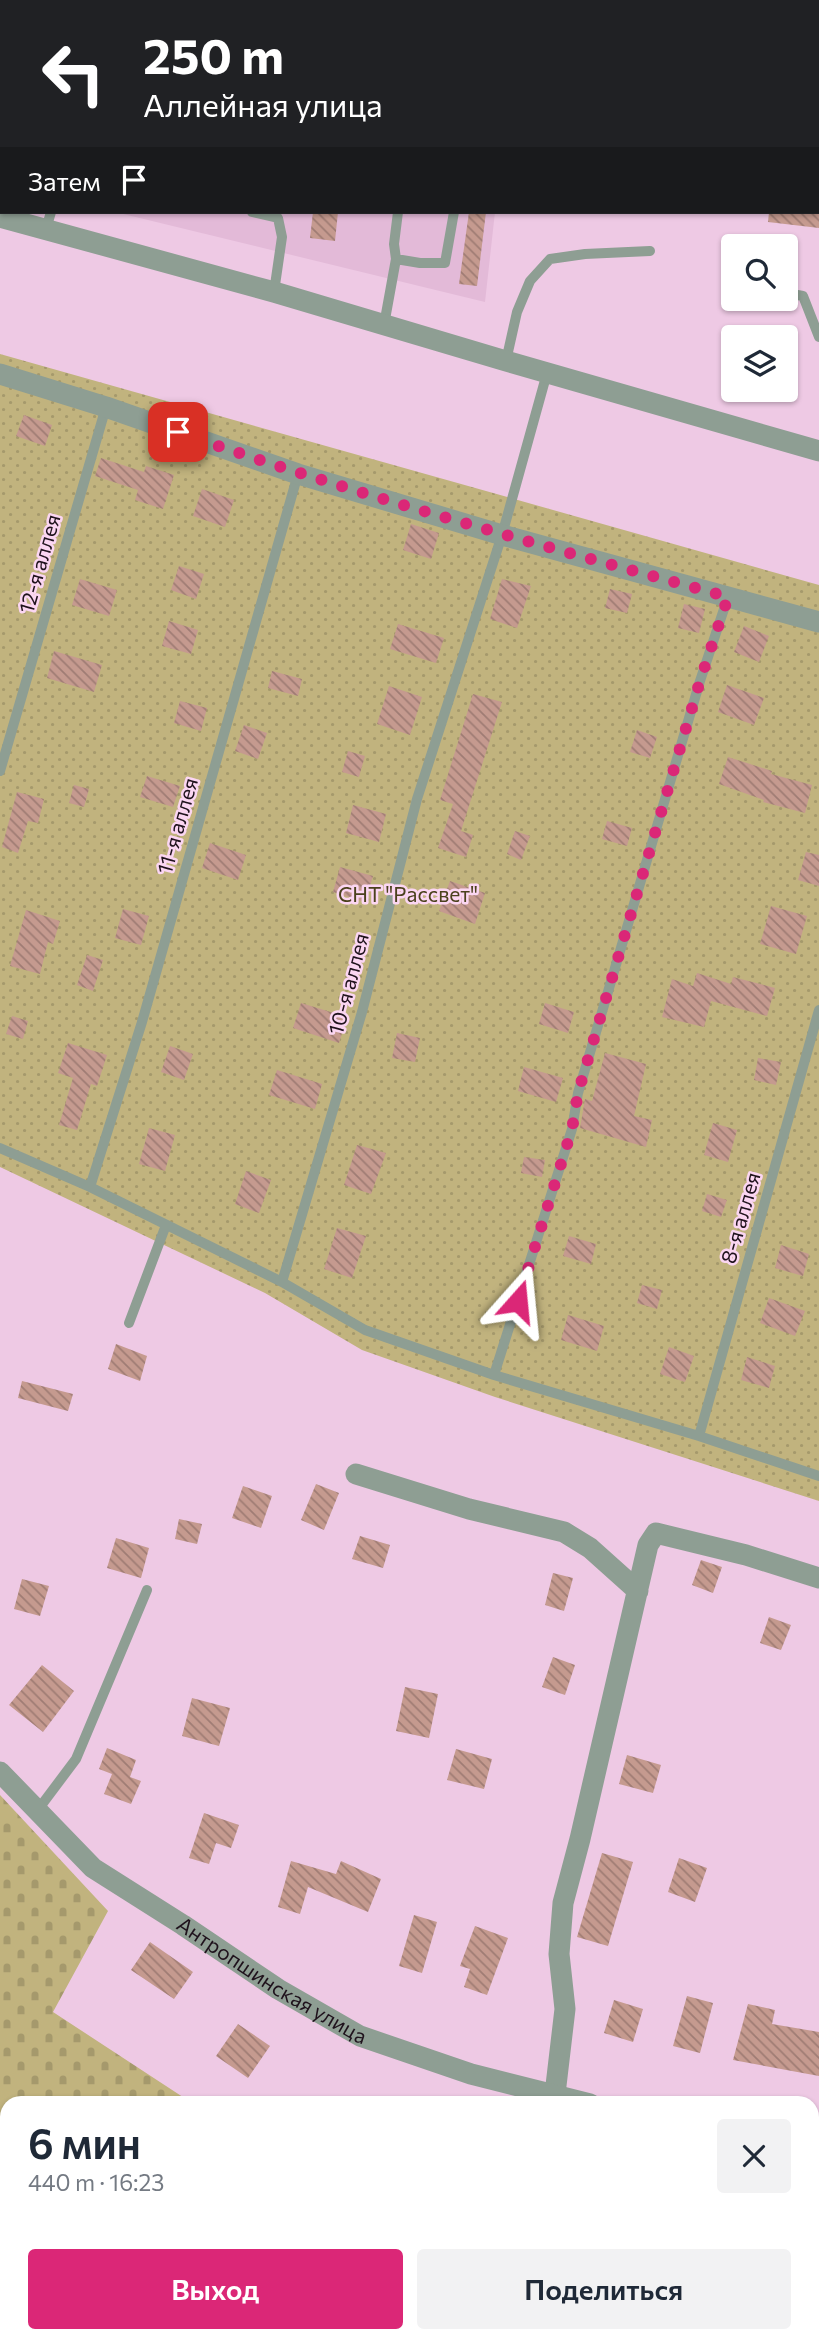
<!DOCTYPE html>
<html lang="ru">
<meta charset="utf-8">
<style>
body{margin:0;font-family:Commissioner,sans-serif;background:#f2f2f3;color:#1f2937;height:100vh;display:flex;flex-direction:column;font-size:26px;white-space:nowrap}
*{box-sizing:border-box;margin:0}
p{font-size:23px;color:#747a83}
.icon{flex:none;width:38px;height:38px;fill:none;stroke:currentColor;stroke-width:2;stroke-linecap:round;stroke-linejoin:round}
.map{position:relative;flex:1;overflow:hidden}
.panel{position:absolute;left:0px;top:2096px;width:819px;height:247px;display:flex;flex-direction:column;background:#fff;border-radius:21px 21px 0 0;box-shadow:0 2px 5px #0004}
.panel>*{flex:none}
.banner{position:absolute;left:0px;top:0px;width:819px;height:214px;box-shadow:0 2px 5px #0004;background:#202124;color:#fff;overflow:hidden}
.fabs{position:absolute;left:721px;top:234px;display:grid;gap:14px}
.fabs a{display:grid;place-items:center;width:77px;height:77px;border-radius:7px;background:#fff;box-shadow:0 2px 5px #0004;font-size:35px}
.pin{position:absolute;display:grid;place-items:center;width:60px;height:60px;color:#fff;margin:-30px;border-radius:14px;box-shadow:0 4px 10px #0006}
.me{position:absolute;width:77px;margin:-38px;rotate:18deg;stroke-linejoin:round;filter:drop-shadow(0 0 5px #0008)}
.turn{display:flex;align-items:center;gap:24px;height:147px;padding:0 28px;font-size:32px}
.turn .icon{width:91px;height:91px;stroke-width:2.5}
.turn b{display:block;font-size:49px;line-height:60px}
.then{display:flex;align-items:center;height:66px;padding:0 28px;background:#0003;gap:14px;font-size:26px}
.round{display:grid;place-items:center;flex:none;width:74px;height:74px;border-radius:7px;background:#f2f2f3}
.head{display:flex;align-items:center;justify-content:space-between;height:119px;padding:0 28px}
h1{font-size:42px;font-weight:600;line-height:52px}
.button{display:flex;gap:14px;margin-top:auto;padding:14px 28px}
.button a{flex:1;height:80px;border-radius:7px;background:#db2777;color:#fff;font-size:28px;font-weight:600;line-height:80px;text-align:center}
.button a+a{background:#f2f2f3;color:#1f2937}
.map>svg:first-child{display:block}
.built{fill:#e3bad8}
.grass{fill:url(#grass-dots)}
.cemetery{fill:url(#cemetery-stones)}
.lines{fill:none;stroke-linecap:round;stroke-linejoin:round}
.river{stroke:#308698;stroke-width:35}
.building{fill:url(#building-back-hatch)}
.service{stroke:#8e9e93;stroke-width:10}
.minor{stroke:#8e9e93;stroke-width:21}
.tertiary{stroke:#8e9e93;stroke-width:21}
.rail-casing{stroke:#4c3a47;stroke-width:8}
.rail{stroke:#fbd6f2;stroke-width:5;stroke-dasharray:16;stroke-linecap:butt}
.route{stroke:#db2777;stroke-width:12;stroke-dasharray:0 21.6}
.labels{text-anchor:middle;stroke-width:5;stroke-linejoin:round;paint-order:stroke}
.street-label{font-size:21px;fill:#1f121c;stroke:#fbd6f2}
.park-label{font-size:21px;fill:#4b411d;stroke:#fbd6f2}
</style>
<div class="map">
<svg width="819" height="2342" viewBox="0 0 819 2342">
<defs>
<pattern id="grass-dots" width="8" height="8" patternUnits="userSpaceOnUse" patternTransform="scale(1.75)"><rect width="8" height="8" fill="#c1b37e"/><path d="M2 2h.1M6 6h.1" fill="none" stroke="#a5996c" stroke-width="1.8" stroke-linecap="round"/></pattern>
<pattern id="cemetery-stones" width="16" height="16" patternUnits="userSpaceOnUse" patternTransform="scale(1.75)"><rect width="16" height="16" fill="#c1b37e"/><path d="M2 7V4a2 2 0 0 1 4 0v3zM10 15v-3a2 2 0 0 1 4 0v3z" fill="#a5996c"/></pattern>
<pattern id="building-back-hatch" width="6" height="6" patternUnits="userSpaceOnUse" patternTransform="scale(1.75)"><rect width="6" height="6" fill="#c59a8f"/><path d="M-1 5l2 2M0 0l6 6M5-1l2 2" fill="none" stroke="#9f7c74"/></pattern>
</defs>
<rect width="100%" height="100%" fill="#eec9e4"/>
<path class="built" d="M115,212H495L485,302Z"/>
<path class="grass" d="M0,354L819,585V1501L495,1397L362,1350L265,1293L0,1167Z"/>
<path class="cemetery" d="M0,1795L108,1911L53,2012L192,2103L7,2104V2143L0,2138Z
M179,2336H566L567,2342H183Z"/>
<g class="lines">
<path class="river" d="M0,2165L7,2164
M168,2336V2342"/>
</g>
<path class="building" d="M313,212H338L335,241L310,238Z
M469,212H486L477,286L459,284Z
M769,212H819V228L768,222Z
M24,415L52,425L45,446L16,436Z
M101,458L144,472L146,466L174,475L163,509L135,500L138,490L95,476Z
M202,489L234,500L225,527L193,516Z
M411,524L439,533L431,559L403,550Z
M179,566L204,574L196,599L171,590Z
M80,579L117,590L109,616L72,605Z
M502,579L531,586L517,628L490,619Z
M610,589L632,594L627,613L605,608Z
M684,604L705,609L699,633L678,628Z
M169,621L198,630L191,654L162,646Z
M398,624L444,638L436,663L390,649Z
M744,626L769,636L759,662L734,652Z
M54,651L102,665L94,692L47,678Z
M272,671L302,679L298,696L268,688Z
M727,685L764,698L754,725L718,712Z
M389,686L422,697L410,735L377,724Z
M473,694L502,702L461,831L473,835L466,857L438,848L453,804L440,800Z
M180,701L207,708L201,731L174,723Z
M244,725L267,733L258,759L235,751Z
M637,730L657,737L650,758L630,752Z
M348,751L365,756L359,777L342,772Z
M728,757L772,771L771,774L812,785L805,813L763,802L764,800L719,784Z
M147,776L180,786L173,807L140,797Z
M74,785L89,789L84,807L69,803Z
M17,792L44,799L38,823L28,821L18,853L2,847Z
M353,805L386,814L379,842L346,833Z
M607,821L632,828L627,846L602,839Z
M515,831L530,836L521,860L507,854Z
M210,843L246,855L238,880L202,868Z
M806,852L819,855V886L798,880Z
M340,867L373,876L365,902L333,892Z
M450,881L485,893L475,924L439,911Z
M771,906L807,916L796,954L760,944Z
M123,909L149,916L141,945L115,938Z
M26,910L60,921L53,944L48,942L40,974L10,966Z
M87,955L103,960L93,991L77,985Z
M697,973L731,984L733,977L775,988L767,1016L711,1001L704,1027L662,1017L672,979L693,986Z
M301,1003L347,1017L339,1043L293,1028Z
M545,1003L574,1012L568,1033L539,1024Z
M12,1016L28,1021L23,1039L6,1034Z
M397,1033L420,1038L415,1062L392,1058Z
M68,1043L107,1055L97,1086L91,1084L77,1130L59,1125L73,1078L58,1073Z
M170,1046L193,1054L184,1080L161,1072Z
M605,1053L646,1064L634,1116L652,1120L646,1147L580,1128L585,1099L592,1101Z
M758,1058L781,1062L776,1085L754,1080Z
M524,1067L563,1078L556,1102L518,1091Z
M277,1070L322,1084L315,1109L269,1095Z
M713,1123L737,1130L728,1162L704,1155Z
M149,1128L175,1135L165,1171L139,1164Z
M357,1145L386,1153L371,1194L344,1185Z
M524,1157L545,1160L542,1177L521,1173Z
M246,1171L271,1180L259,1213L235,1204Z
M707,1194L727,1200L721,1217L702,1211Z
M337,1228L366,1236L352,1278L324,1269Z
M569,1236L596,1244L591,1264L563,1256Z
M781,1245L809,1254L803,1276L775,1268Z
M642,1285L662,1290L657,1309L637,1303Z
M769,1298L805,1311L795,1336L760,1323Z
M568,1315L604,1326L597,1351L561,1340Z
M116,1344L147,1356L140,1381L108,1369Z
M669,1347L694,1356L685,1382L660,1374Z
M747,1357L775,1366L769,1388L741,1380Z
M22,1381L73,1394L68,1411L18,1398Z
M316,1484L339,1493L324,1530L301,1520Z
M243,1486L272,1496L261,1528L232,1518Z
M179,1519L202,1524L197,1544L175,1539Z
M360,1536L390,1545L383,1568L352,1559Z
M116,1538L149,1548L141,1578L107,1568Z
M701,1560L722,1567L713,1593L692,1585Z
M553,1573L573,1578L564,1611L545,1605Z
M22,1579L49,1586L40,1616L14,1609Z
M769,1617L791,1625L781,1650L760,1643Z
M553,1657L575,1665L565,1695L542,1687Z
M42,1665L74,1691L43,1732L9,1705Z
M405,1687L438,1694L429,1738L396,1731Z
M192,1698L230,1708L219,1746L182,1736Z
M107,1748L136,1760L130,1777L141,1781L131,1804L104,1794L112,1774L99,1769Z
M456,1749L492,1759L484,1789L447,1780Z
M627,1755L661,1765L653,1793L619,1784Z
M204,1813L239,1825L231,1848L216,1843L209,1864L189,1858Z
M602,1853L633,1862L608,1946L577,1937Z
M679,1858L707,1868L695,1902L668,1892Z
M291,1861L336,1874L341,1861L381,1879L368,1912L308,1887L300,1914L278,1907Z
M414,1915L437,1922L422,1973L399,1966Z
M475,1926L508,1938L487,1995L464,1987L470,1969L460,1966Z
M150,1942L193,1972L174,1999L131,1970Z
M687,1996L713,2003L700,2053L673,2046Z
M614,2000L643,2009L633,2042L604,2033Z
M748,2004L775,2010L772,2024L819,2032V2076L733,2060Z
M238,2024L270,2046L248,2078L216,2056Z"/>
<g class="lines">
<path class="service" d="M252,212L278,218L282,237L274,292
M46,229L51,212
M396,259L420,263H445L454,212
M786,293L803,296L819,337
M384,325L396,259L394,244L398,212
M506,361L517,312L530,281L550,259L585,254L650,251
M0,771L106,407
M0,1148L90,1187L282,1282L365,1330L494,1375L699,1436L819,1476
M90,1187L142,1022L298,474
M282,1282L362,1012L417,799L502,535L547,373
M129,1323L166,1225
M494,1375L572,1129L578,1093L700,681L728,597
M699,1436L819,1010
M37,1811L76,1759L147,1590"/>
<path class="minor" d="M0,374L106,407L298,474L502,535L819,622
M356,1474L469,1509L564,1532L590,1548L638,1591
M555,2094L565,2009L559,1954L563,1903L580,1839L648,1545L656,1533L746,1555L819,1578"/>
<g class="tertiary">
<path d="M0,217L274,292L506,361L819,451"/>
<path id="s1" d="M0,1772L93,1868L183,1925L278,1989L360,2036L471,2074L590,2104"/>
<path d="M812,2158L819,2159"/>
</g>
<g class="rail-casing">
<path id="rail" d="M0,14H2
M0,26H2
M817,64H819
M817,77H819"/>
</g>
<use href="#rail" class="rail"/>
</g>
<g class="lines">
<path class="route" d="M178,432C359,496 544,546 728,597L700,681L578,1093L572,1129L518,1301"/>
</g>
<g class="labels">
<g class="street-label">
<text transform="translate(40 564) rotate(-74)" y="7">12-я аллея</text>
<text transform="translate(178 826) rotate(-74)" y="7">11-я аллея</text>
<text transform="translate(349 984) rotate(-75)" y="7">10-я аллея</text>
<text transform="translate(741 1218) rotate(-74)" y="7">8-я аллея</text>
<text dy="7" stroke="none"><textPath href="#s1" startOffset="345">Антропшинская улица</textPath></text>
</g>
<g class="park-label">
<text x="408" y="902">СНТ "Рассвет"</text>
</g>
</g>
</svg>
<div class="fabs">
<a><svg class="icon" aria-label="search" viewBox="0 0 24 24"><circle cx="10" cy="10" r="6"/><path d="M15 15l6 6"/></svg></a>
<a><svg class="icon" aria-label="layers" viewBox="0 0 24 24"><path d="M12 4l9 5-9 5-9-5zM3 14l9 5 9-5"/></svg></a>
</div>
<div class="pin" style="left:178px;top:432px;background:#d93025"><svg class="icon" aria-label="arrive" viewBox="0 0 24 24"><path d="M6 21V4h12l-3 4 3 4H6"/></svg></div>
<svg class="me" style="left:518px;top:1301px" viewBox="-20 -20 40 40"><path d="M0-17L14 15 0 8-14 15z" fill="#db2777" stroke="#fff" stroke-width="4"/></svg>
<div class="banner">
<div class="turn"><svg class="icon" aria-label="left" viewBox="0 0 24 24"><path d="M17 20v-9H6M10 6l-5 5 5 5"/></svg><div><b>250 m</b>Аллейная улица</div></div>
<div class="then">Затем<svg class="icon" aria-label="arrive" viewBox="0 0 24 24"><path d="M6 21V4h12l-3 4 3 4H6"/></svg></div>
</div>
<section class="panel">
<div class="head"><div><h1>6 мин</h1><p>440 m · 16:23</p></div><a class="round"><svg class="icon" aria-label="close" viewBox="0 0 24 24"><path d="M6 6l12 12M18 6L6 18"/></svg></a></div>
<div class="button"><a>Выход</a><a>Поделиться</a></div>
</section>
</div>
